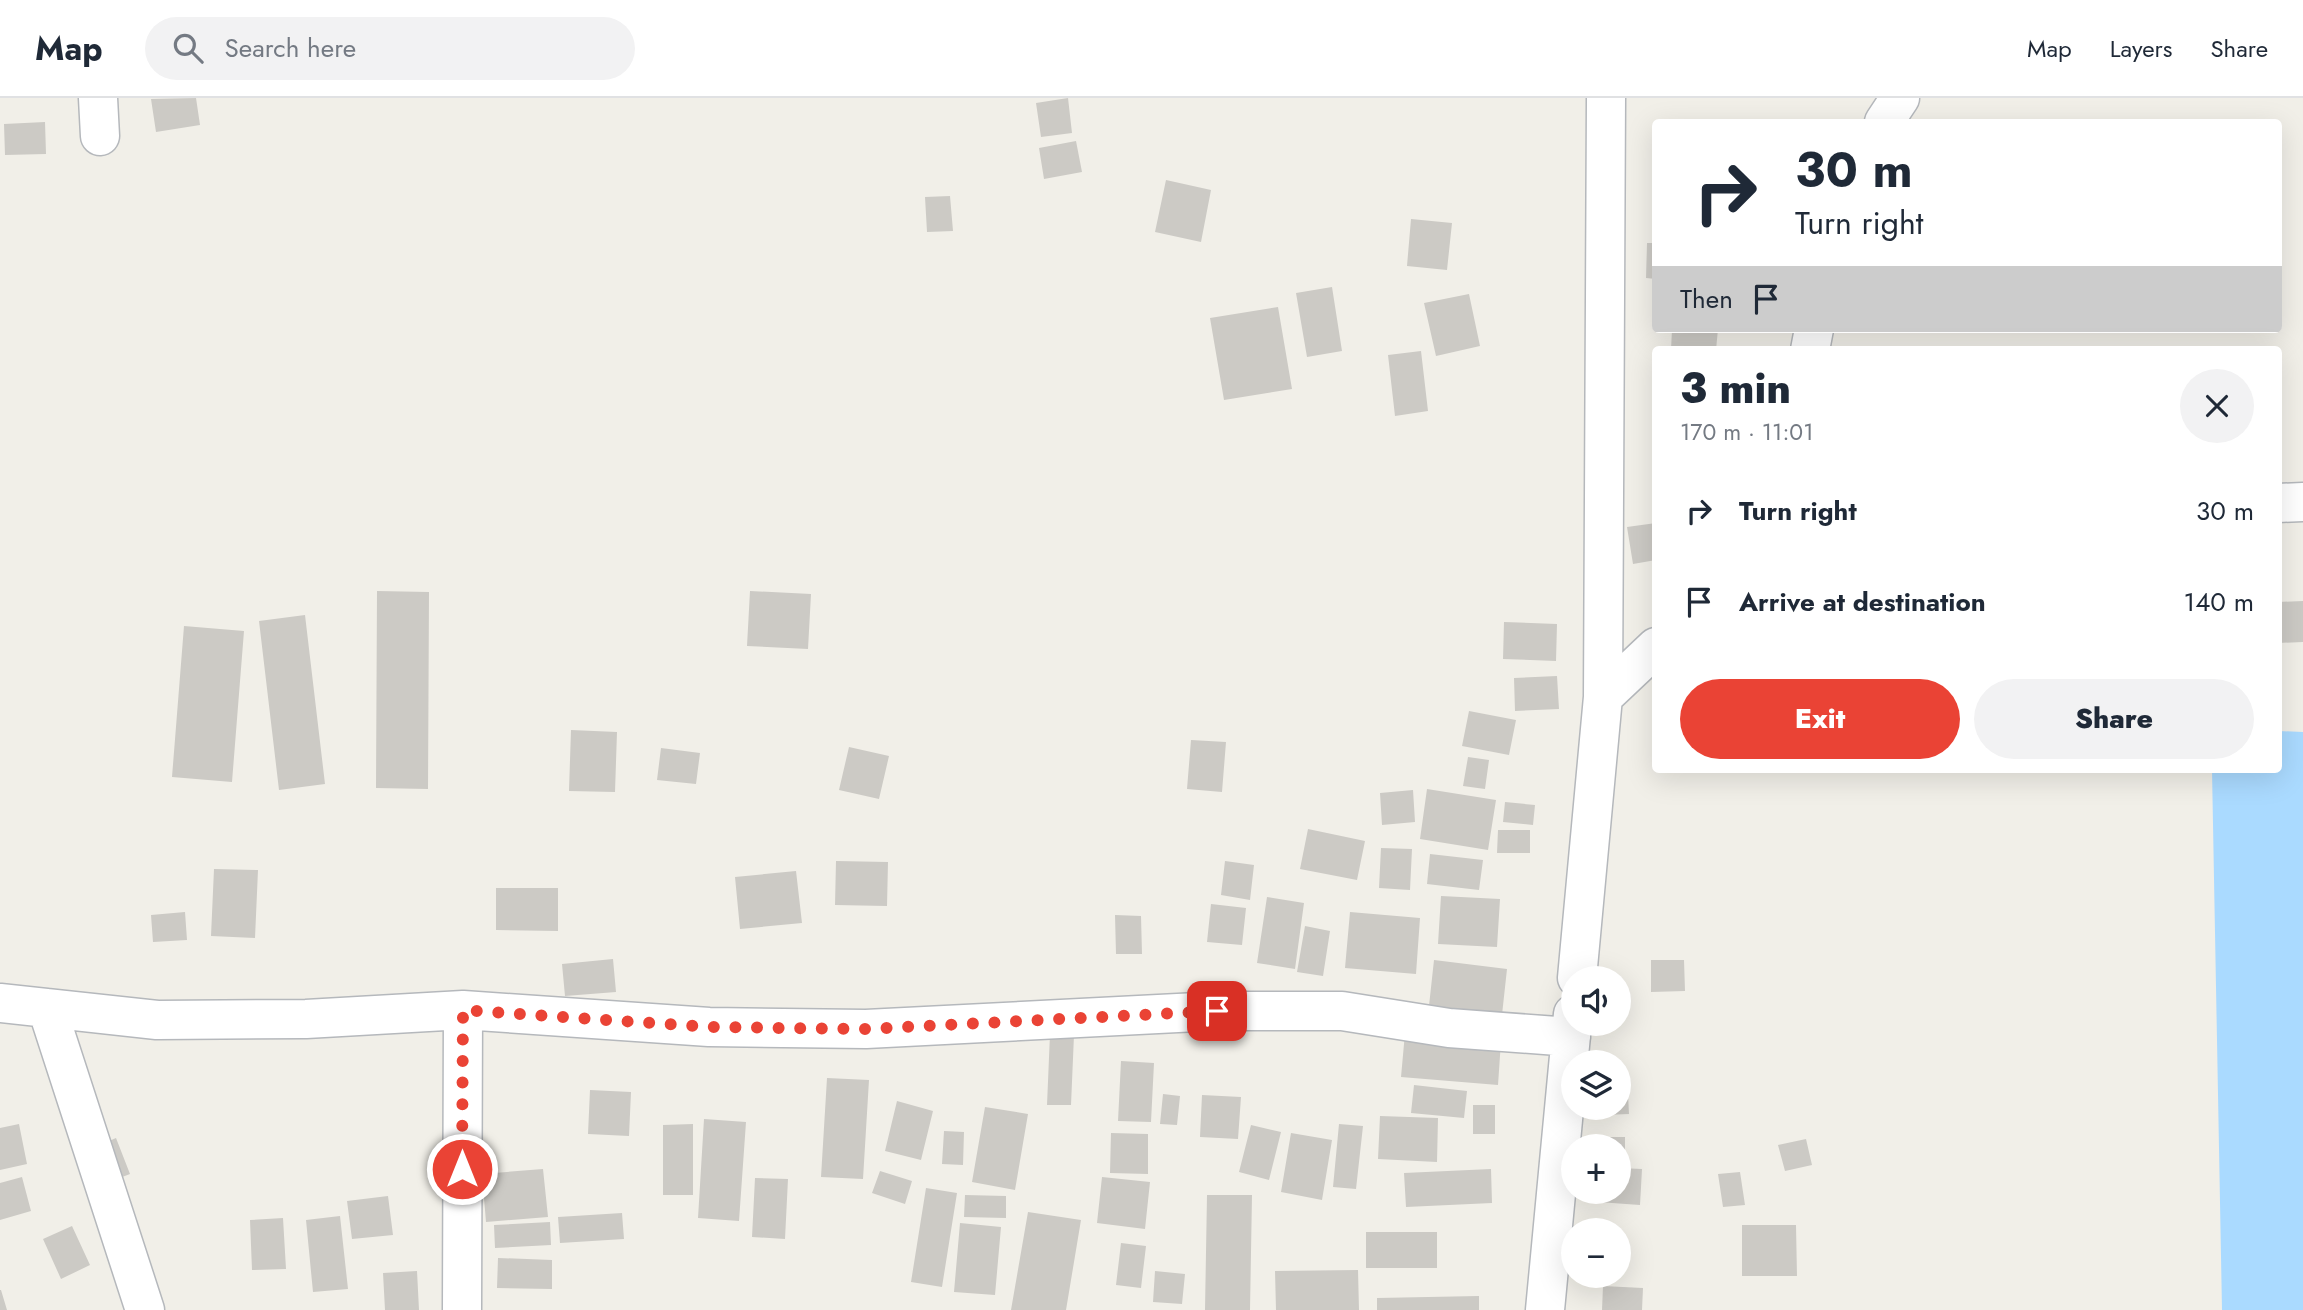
<!DOCTYPE html>
<meta charset="utf-8">
<style>
body{margin:0;font-family:Jost,sans-serif;background:#f2f2f3;color:#1f2937;height:100vh;display:flex;flex-direction:column;font-size:26px;white-space:nowrap}
*{box-sizing:border-box;margin:0}
p{font-size:23px;color:#747a83}
.icon{flex:none;width:38px;height:38px;fill:none;stroke:currentColor;stroke-width:2;stroke-linecap:round;stroke-linejoin:round}
.map{position:relative;flex:1;overflow:hidden}
.details{position:absolute;left:1652px;top:248px;width:630px;height:427px;display:flex;flex-direction:column;background:#fff;border-radius:7px;box-shadow:0 7px 28px #0002}
.details>*{flex:none}
.banner{position:absolute;left:1652px;top:21px;width:630px;height:214px;border-radius:7px;box-shadow:0 7px 28px #0002;background:#fff;color:#1f2937;overflow:hidden}
.buttons{position:absolute;left:1561px;top:868px;display:grid;gap:14px}
.buttons a{display:grid;place-items:center;width:70px;height:70px;border-radius:50%;background:#fff;box-shadow:0 7px 28px #0002;font-size:35px}
.pin{position:absolute;display:grid;place-items:center;width:60px;height:60px;color:#fff;margin:-30px;border-radius:14px;box-shadow:0 4px 10px #0006}
.me{position:absolute;width:77px;margin:-38px;rotate:0deg;stroke-linejoin:round;filter:drop-shadow(0 0 5px #0008)}
.turn{display:flex;align-items:center;gap:24px;height:147px;padding:0 28px;font-size:32px}
.turn .icon{width:91px;height:91px;stroke-width:2.5}
.turn b{display:block;font-size:49px;line-height:60px}
.then{display:flex;align-items:center;height:66px;padding:0 28px;background:#0003;gap:14px;font-size:26px}
.round{display:grid;place-items:center;flex:none;width:74px;height:74px;border-radius:37px;background:#f2f2f3}
.overview{display:flex;align-items:center;justify-content:space-between;height:119px;padding:0 28px}
h1{font-size:42px;font-weight:800;line-height:52px}
.primary-button{display:flex;gap:14px;margin-top:auto;padding:14px 28px}
.primary-button a{flex:1;height:80px;border-radius:42px;background:#ea4335;color:#fff;font-size:28px;font-weight:800;line-height:80px;text-align:center}
.primary-button a+a{background:#f2f2f3;color:#1f2937}
ul{padding:0;list-style:none}
li{display:flex;align-items:center;gap:21px;height:91px;padding:0 28px}
li div{flex:1}
li b{display:block;font-size:26px}
li em{font-style:normal}
header{display:flex;align-items:center;gap:42px;box-sizing:border-box;height:98px;padding:0 35px;background:#fff;border-bottom:2px solid #e0e1e3}
header strong{font-size:33px}
nav{display:flex;gap:38px;margin-inline-start:auto;font-size:24px}
.search{width:490px;height:63px;background:#f2f2f3;display:flex;align-items:center;gap:18px;box-sizing:border-box;padding:0 24px;border-radius:38px;color:#747a83;font-size:26px}
.map>svg:first-child{display:block}
.water{fill:#aadaff}
.building{fill:#cccac5}
.lines{fill:none;stroke-linecap:round;stroke-linejoin:round}
.minor-casing{stroke:#b5b8bc;stroke-width:41}
.minor{stroke:#fff;stroke-width:38}
.route{stroke:#ea4335;stroke-width:12;stroke-dasharray:0 21.6}
</style>
<header>
<strong>Map</strong>
<div class="search"><svg class="icon" aria-label="search" viewBox="0 0 24 24"><circle cx="10" cy="10" r="6"/><path d="M15 15l6 6"/></svg>Search here</div>
<nav><a>Map</a><a>Layers</a><a>Share</a></nav>
</header>
<div class="map">
<svg width="2303" height="1212" viewBox="0 0 2303 1212">
<rect width="100%" height="100%" fill="#f1efe8"/>
<path class="water" d="M2279,633L2303,634V1212H2222L2212,672H2278Z"/>
<path class="building" d="M196,0L200,27L156,34L151,1Z
M1068,0L1072,35L1041,39L1036,5Z
M45,24L46,56L5,57L4,26Z
M1076,43L1082,74L1044,81L1039,50Z
M1166,82L1211,92L1201,144L1155,134Z
M950,98L953,133L927,134L925,99Z
M1411,121L1452,125L1447,172L1407,168Z
M1647,145H1656V181L1646,180Z
M1332,189L1342,253L1307,259L1296,195Z
M1469,196L1480,248L1436,258L1424,205Z
M1278,209L1292,291L1224,302L1210,220Z
M1672,231H1718L1716,252H1671Z
M1421,253L1428,313L1395,318L1388,257Z
M1656,425V462L1633,466L1627,429Z
M377,493L429,494L428,691L376,690Z
M750,493L811,496L808,551L747,548Z
M2303,503V544L2278,545V504Z
M305,517L325,686L279,692L259,523Z
M1504,524L1557,526L1556,563L1503,561Z
M184,528L244,533L232,684L172,679Z
M1557,578L1559,611L1515,613L1514,580Z
M1469,613L1516,622L1509,657L1462,648Z
M571,632L617,634L615,694L569,693Z
M1191,642L1226,644L1222,694L1187,691Z
M849,649L889,658L879,701L839,692Z
M661,650L700,655L696,686L657,682Z
M1468,659L1489,662L1485,691L1463,688Z
M1427,691L1496,702L1488,752L1420,741Z
M1413,692L1415,724L1382,727L1380,695Z
M1505,704L1535,707L1533,727L1503,724Z
M1308,731L1365,743L1357,782L1300,771Z
M1498,732H1530V755H1497Z
M1381,750L1412,751L1410,792L1379,790Z
M1430,756L1483,762L1479,792L1427,786Z
M836,763L888,764L887,808L835,807Z
M1225,763L1254,767L1250,802L1221,797Z
M214,771L258,772L255,840L211,838Z
M796,773L802,825L740,831L735,779Z
M496,790H558V833L496,832Z
M1441,798L1500,801L1497,849L1438,846Z
M1267,799L1304,805L1295,871L1257,865Z
M1211,806L1246,810L1242,847L1207,844Z
M185,814L187,842L153,844L151,817Z
M1350,814L1420,820L1416,876L1345,870Z
M1115,817L1141,818L1142,856H1116Z
M1305,828L1330,833L1323,878L1297,874Z
M613,861L616,894L565,898L562,866Z
M1434,862L1507,871L1501,926L1428,917Z
M1651,862H1684L1685,893L1651,894Z
M1405,935L1501,943L1498,987L1401,979Z
M1050,936L1074,937L1071,1007H1047Z
M1121,963L1154,965L1151,1024L1118,1023Z
M1619,976H1627L1629,1016L1604,1017V1010H1619Z
M827,980L869,982L863,1081L821,1079Z
M1414,987L1467,993L1464,1020L1411,1015Z
M590,992L631,994L629,1038L588,1036Z
M1163,996L1180,998L1177,1027L1160,1026Z
M1202,997L1241,999L1238,1041L1200,1039Z
M897,1003L933,1013L921,1062L885,1053Z
M1473,1007H1495V1036H1473Z
M985,1009L1028,1016L1015,1092L972,1084Z
M1380,1018L1438,1020L1437,1064L1378,1061Z
M704,1021L746,1024L739,1123L698,1120Z
M19,1026L27,1066L0,1072V1030Z
M693,1026V1097H663V1027Z
M1339,1026L1363,1028L1356,1091L1333,1089Z
M1251,1027L1281,1034L1269,1082L1239,1074Z
M944,1033L964,1034L963,1067L942,1066Z
M1111,1035L1148,1036V1076L1110,1075Z
M1291,1035L1332,1042L1322,1102L1281,1094Z
M1600,1039H1625V1059H1619V1048H1600Z
M116,1040L130,1076L109,1084L95,1049Z
M1806,1041L1812,1067L1785,1073L1778,1047Z
M1619,1070L1642,1071L1640,1107L1598,1104L1599,1094H1619Z
M543,1071L548,1119L486,1124L482,1076Z
M1491,1071L1492,1105L1406,1109L1404,1075Z
M880,1073L912,1083L905,1106L872,1095Z
M1740,1074L1745,1107L1723,1109L1718,1076Z
M22,1079L31,1113L0,1122V1085Z
M1102,1079L1150,1084L1145,1131L1097,1125Z
M755,1080L788,1081L785,1141L752,1139Z
M926,1090L957,1095L942,1189L911,1184Z
M965,1097L1006,1098V1120L964,1119Z
M1207,1097H1252L1250,1212H1205Z
M388,1098L393,1137L352,1141L347,1103Z
M1028,1114L1081,1122L1066,1212H1011Z
M622,1115L624,1141L560,1145L558,1119Z
M340,1118L348,1191L313,1194L306,1122Z
M283,1120L286,1171L252,1172L250,1122Z
M550,1124L551,1147L495,1150L494,1127Z
M960,1125L1001,1129L995,1197L954,1194Z
M1742,1127H1796L1797,1178H1742Z
M72,1128L90,1167L61,1181L43,1141Z
M1366,1134H1437V1170H1366Z
M1121,1145L1146,1148L1141,1190L1116,1187Z
M498,1160L552,1162V1191L497,1190Z
M1358,1172L1359,1212H1276L1275,1173Z
M417,1173L419,1212H385L383,1175Z
M1155,1173L1185,1176L1182,1206L1153,1204Z
M1603,1188L1643,1190L1642,1212H1602Z
M0,1192H1L7,1212H0Z
M1479,1198V1212H1377V1200Z"/>
<g class="lines">
<g class="minor-casing">
<path id="minor" d="M98,0L100,38
M1884,24L1900,0
M1810,252L1814,231
M2278,405L2303,404
M1603,599L1656,549
M1577,880L1603,599L1606,0
M0,905L157,922L306,921L463,912L709,929L866,931L1217,913H1342L1449,930L1571,939
M47,910L145,1212
M462,1212L463,912
M1545,1212L1573,916"/>
</g>
<use href="#minor" class="minor"/>
</g>
<g class="lines">
<path class="route" d="M462,1071L463,912L709,929L866,931L1217,913"/>
</g>
</svg>
<div class="buttons">
<a><svg class="icon" aria-label="sound" viewBox="0 0 24 24"><path d="M4 9h4l5-4v14l-5-4H4zM17 9q2 3 0 6"/></svg></a>
<a><svg class="icon" aria-label="layers" viewBox="0 0 24 24"><path d="M12 4l9 5-9 5-9-5zM3 14l9 5 9-5"/></svg></a>
<a>+</a>
<a>−</a>
</div>
<div class="pin" style="left:1217px;top:913px;background:#d93025"><svg class="icon" aria-label="arrive" viewBox="0 0 24 24"><path d="M6 21V4h12l-3 4 3 4H6"/></svg></div>
<svg class="me" style="left:462px;top:1071px" viewBox="-20 -20 40 40"><circle r="17" fill="#ea4335" stroke="#fff" stroke-width="3"/><path d="M0-11L8 9 0 5-8 9z" fill="#fff"/></svg>
<div class="banner">
<div class="turn"><svg class="icon" aria-label="right" viewBox="0 0 24 24"><path d="M7 20v-9h11M14 6l5 5-5 5"/></svg><div><b>30 m</b>Turn right</div></div>
<div class="then">Then<svg class="icon" aria-label="arrive" viewBox="0 0 24 24"><path d="M6 21V4h12l-3 4 3 4H6"/></svg></div>
</div>
<section class="details">
<div class="overview"><div><h1>3 min</h1><p>170 m · 11:01</p></div><a class="round"><svg class="icon" aria-label="close" viewBox="0 0 24 24"><path d="M6 6l12 12M18 6L6 18"/></svg></a></div>
<ul>
<li><svg class="icon" aria-label="right" viewBox="0 0 24 24"><path d="M7 20v-9h11M14 6l5 5-5 5"/></svg><div><b>Turn right</b></div><em>30 m</em></li>
<li><svg class="icon" aria-label="arrive" viewBox="0 0 24 24"><path d="M6 21V4h12l-3 4 3 4H6"/></svg><div><b>Arrive at destination</b></div><em>140 m</em></li>
</ul>
<div class="primary-button"><a>Exit</a><a>Share</a></div>
</section>
</div>
